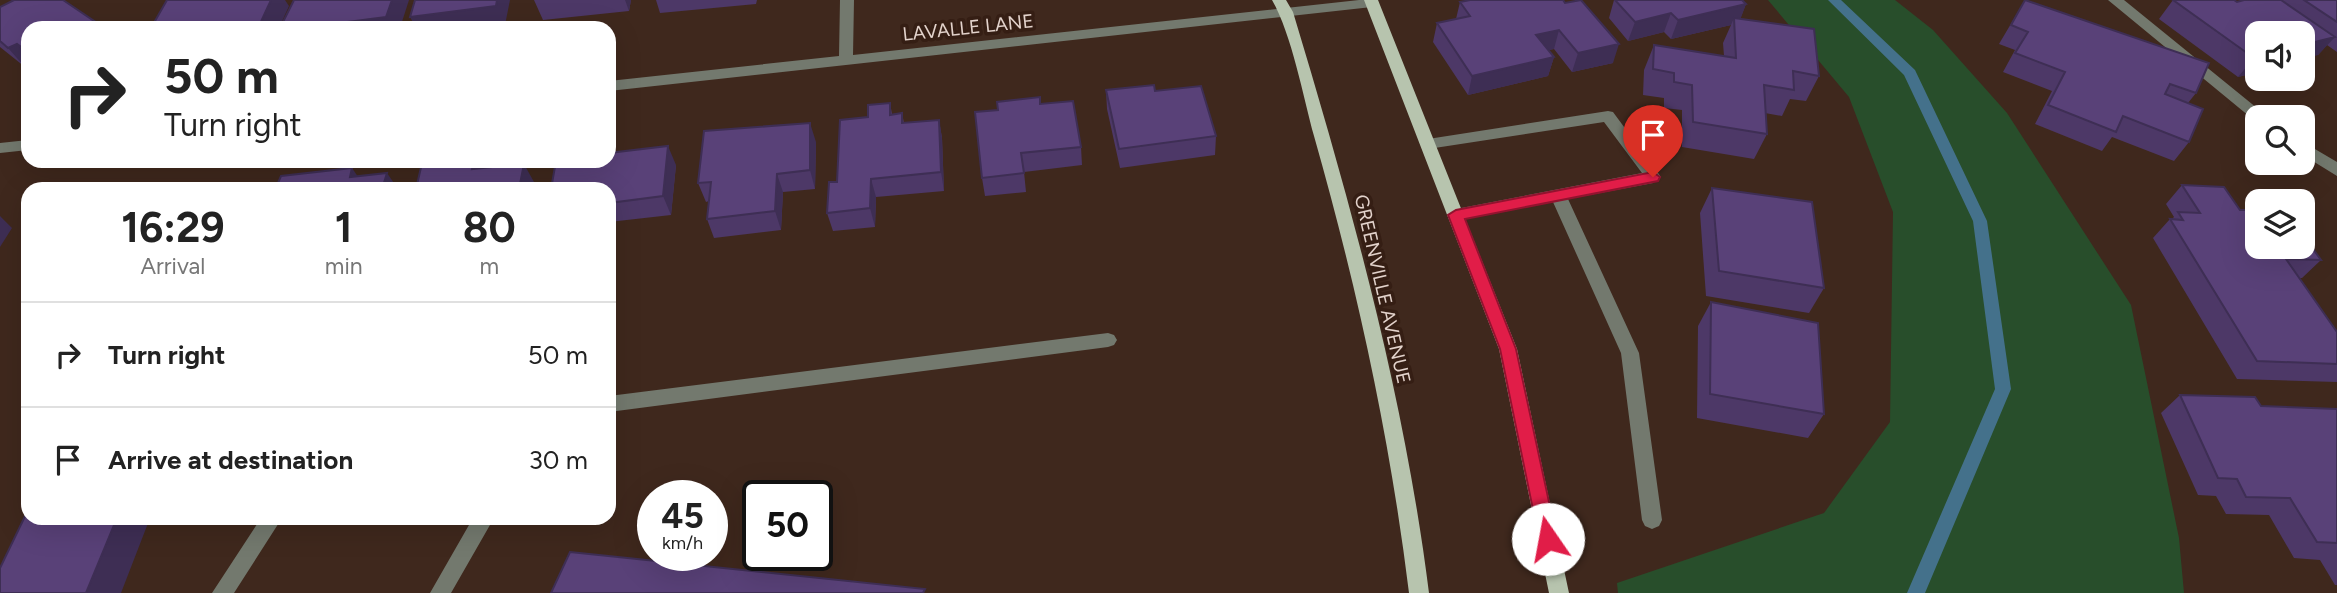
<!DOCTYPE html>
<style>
body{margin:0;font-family:Figtree,sans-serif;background:#f2f2f2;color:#222;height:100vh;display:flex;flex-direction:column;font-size:26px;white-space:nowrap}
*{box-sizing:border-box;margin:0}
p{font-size:23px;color:#767676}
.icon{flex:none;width:38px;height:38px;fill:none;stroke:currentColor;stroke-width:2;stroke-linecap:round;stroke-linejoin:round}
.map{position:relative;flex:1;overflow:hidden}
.side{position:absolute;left:21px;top:182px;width:595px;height:343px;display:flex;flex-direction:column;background:#fff;border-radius:21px;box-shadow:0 7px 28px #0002}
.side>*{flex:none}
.guide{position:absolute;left:21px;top:21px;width:595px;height:147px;border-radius:21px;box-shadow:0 7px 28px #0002;background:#fff;color:#222;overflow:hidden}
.fabs{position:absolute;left:2245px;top:21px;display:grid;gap:14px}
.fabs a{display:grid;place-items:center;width:70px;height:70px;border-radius:14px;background:#fff;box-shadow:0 7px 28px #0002;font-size:35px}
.speed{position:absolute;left:637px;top:480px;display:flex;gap:14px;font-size:35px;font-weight:700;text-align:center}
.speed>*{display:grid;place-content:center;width:91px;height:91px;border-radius:50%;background:#fff;box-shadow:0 7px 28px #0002;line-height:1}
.speed small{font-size:18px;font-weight:400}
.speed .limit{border:4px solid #111;border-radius:10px;background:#fff;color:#111}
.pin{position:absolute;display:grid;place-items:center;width:60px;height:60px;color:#fff;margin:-72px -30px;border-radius:50% 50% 50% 0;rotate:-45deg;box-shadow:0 0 7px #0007}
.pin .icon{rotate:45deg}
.me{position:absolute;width:77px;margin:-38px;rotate:348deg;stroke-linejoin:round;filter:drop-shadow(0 0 5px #0008)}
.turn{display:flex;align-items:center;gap:24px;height:147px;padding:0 28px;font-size:32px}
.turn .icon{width:91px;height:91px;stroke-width:2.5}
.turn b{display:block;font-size:49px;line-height:60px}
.eta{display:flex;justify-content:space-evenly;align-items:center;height:119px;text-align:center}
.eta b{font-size:42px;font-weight:700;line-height:49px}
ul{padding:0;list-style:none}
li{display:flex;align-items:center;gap:21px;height:105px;padding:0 28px;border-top:2px solid #e0e0e0}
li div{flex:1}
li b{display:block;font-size:26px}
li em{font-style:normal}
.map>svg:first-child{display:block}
.green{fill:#284e2b}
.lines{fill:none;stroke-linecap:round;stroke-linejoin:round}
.stream{fill:#44718b;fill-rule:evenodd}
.minor{fill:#73796e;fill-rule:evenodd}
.major{fill:#b7c4ae;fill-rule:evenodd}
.wall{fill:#4d3867}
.shaded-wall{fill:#3e2e54}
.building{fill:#594178;stroke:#3e2e54;stroke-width:2}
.route{fill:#e11d48;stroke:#92132f;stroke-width:2}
.labels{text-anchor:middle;stroke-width:7;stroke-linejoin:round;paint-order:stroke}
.street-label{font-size:19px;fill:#e3d3cc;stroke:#351e14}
</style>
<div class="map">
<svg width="2337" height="593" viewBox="0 0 2337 593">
<rect width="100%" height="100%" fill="#3f281d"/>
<path class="green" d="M1768,0H1895L1933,30L2007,113L2131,305L2179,538L2184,593H1618L1617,583L1824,513L1890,422L1893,212L1849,97Z"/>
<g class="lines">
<path class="stream" d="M1828,0H1841L1915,70L1987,221L2011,389L1925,593H1907L1995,389L1973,221L1904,75Z"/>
<path class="minor" d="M840,0H854L853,55L1359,0H1377L1379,3L1372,7L609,91V81L839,56Z
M2108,0H2124L2268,117H2258V122L2255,121Z
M1608,111L1613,112L1661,177L1653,183L1568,199L1639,353L1662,520L1659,526L1652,529L1645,526L1642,520L1621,353L1553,202L1456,221L1448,215L1456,209L1642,173L1604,122L1428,149L1420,144L1428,139Z
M28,140V150L0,153V143Z
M2303,142L2337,162V176L2303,155Z
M1108,333L1114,335L1117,340L1114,345L1108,347L609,412V396Z
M261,518H282L234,593H212Z
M473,518H494L451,593H430Z"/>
<path class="major" d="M1272,0H1286L1293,12C1351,204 1404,394 1429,593H1409C1390,438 1357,287 1314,136C1303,96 1292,35 1272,0Z
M1364,0H1378L1517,349L1569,593H1549L1499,349Z"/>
</g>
<path class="wall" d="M534,0H631L629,11L543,20Z
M656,0H757L756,4L660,13Z
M1563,0L1613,63L1572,72L1554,49L1548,50L1554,57L1548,76L1468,95L1433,42L1437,23L1456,19L1460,2Z
M1614,0H1742L1746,4L1740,19L1819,76L1806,101L1790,99L1782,116L1765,113L1767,134L1754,159L1682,147V110L1664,108V98L1643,95L1644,70L1654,45L1724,56L1723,43L1731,25L1671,39L1664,32L1628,41L1609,18Z
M2025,0L2196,93L2188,103L2189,142L2174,161L2112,137L2102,151L2035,124L2052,91L2003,72L2015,50L1999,44Z
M2173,0L2237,2L2244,0H2337V52L2327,45L2318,55L2258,33V72L2238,77L2159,19Z
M0,7L94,21L100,28H28V66L25,67L0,47Z
M1106,90L1155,91L1216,136L1215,155L1120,168L1107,109Z
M890,103L892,114L902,113L904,123L939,120L942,138L944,191L876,197L875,227L833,231L827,213L837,182L868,117Z
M1040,104L1081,147L1082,165L1024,172L1026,192L985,196L982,178L998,110Z
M816,142L815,189L783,192L781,230L714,238L707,219L709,201L706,202L698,183Z
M676,165L671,215L609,222V189Z
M2182,185L2240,210L2321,260L2302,278H2299L2337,332V382L2237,379L2153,238L2170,219L2171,220L2174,217L2166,204Z
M1712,188L1824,288L1809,313L1706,296L1700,213Z
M1711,302L1824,414L1808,438L1697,418L1698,326Z
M2180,395L2261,406L2337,409V585H2335L2320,560L2294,558L2269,515L2226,514L2216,496L2198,495L2161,413Z"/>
<path class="shaded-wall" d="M271,0H285L289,6L279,28H260L259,26Z
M392,0H409L400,28H301Z
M497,0H510L505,25L484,28H416L410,17Z
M625,0H631L629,11Z
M1746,4L1739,23L1734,18L1731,25L1671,39L1678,20Z
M1671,13L1664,32L1628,41L1635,22Z
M94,21L100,28H81Z
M1559,30L1554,49L1531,54L1536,35Z
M2335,37L2318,55L2303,60V45Z
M17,44L28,56V66L25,67L8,48Z
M1619,44L1613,63L1572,72L1578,53Z
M1554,57L1548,76L1468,95L1472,76Z
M2258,57V72L2238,77L2254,58Z
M939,120L942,138L944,191L941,172Z
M810,123L816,142L815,189L810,170Z
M668,146L676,165L671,215L663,196Z
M474,161H477L486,175L472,169Z
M524,164L534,182L533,189H519Z
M352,168L365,187L350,177Z
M387,173L398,189H382Z
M777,174L783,192L781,230L775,211Z
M871,179L876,197L875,227L870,208Z
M225,183L230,189H222Z
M0,216L12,228L0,247Z
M117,518H150L121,593H86Z"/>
<path class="building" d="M14,0H63L94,21L81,28H28V52L17,44L8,48L0,41V7Z
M167,0H271L259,26L242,28H151Z
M294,0H392L386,17L301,28H280Z
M415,0H497L496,6L410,17Z
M1470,0H1563L1565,3L1581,0L1619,44L1578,53L1559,30L1536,35L1554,57L1472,76L1437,23L1470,16L1460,2Z
M1615,0H1742L1746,4L1678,20L1671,13L1635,22Z
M2025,0L2209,63L2196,93L2170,84L2165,94L2203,109L2189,142L2123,116L2116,132L2048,105L2065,72L2015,53L2028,32L2011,25Z
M2173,0H2234L2237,2L2244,0H2281L2335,37L2303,45V33H2258V57L2254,58Z
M2304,0H2337V22Z
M1734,18L1814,29L1819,76L1793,71L1794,90L1764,85L1767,134L1693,122L1692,85L1674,82V73L1653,69L1654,45L1736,58Z
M1154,85L1155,91L1201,86L1216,136L1119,149L1106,90Z
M1040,97V104L1073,101L1081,147L1021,153L1024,173L982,178L975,112L998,110L997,102Z
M890,103V115L902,113V123L939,120L941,172L871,179L870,208L827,213L829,182H837L840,120L868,117V105Z
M810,123V170L777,174L775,211L707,219L711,182L698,183L704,131Z
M668,146L663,196L609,203V189H551L556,161H609V153Z
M438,161H474L472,169L524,164L519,189H416L422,163Z
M352,168L350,177L387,173L382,189H239L240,188L278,183L281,176Z
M225,183L222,189H172Z
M2182,185L2224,187L2240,210H2258V247H2303V235L2321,260L2286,259L2337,332V364L2257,361L2170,219L2183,220L2178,212L2200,213Z
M1712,188L1812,202L1824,288L1719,271Z
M1711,302L1818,323L1824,414L1710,394Z
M2180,395L2255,397L2261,406L2337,409V543L2317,542L2290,498L2246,497L2237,479L2218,478Z
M28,510V518H117L86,593H0V568Z
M570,552L925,589L923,593H551Z"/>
<path class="route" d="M1653,172L1660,177L1658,181L1465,219L1516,349L1557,539L1554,544L1548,547L1541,544L1539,539L1500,349L1448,215L1456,210Z"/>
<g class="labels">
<g class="street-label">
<text transform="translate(968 27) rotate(-6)" y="7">LAVALLE LANE</text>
<text transform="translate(1383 289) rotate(77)" y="7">GREENVILLE AVENUE</text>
</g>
</g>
</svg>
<div class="fabs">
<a><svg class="icon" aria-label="sound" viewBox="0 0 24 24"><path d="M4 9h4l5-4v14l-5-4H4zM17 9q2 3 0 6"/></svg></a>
<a><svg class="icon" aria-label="search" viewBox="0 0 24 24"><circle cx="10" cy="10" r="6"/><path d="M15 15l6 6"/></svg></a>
<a><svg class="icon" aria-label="layers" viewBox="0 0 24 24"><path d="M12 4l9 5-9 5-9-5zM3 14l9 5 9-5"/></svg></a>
</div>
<div class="speed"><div>45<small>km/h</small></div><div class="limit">50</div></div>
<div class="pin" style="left:1653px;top:177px;background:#d93025"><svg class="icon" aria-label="arrive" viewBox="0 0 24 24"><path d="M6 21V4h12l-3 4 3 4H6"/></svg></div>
<svg class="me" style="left:1548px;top:539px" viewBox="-20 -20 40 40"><circle r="19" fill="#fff"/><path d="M0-13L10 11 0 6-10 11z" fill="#e11d48"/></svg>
<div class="guide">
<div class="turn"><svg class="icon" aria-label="right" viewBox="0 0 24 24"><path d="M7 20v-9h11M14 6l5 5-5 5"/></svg><div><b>50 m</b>Turn right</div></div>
</div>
<section class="side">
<div class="eta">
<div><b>16:29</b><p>Arrival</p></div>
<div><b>1</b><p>min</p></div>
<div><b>80</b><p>m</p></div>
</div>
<ul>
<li><svg class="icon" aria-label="right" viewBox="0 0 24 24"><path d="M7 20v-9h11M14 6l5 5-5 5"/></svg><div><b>Turn right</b></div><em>50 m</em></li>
<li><svg class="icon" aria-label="arrive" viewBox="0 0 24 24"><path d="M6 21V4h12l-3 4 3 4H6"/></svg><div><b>Arrive at destination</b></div><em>30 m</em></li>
</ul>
</section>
</div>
